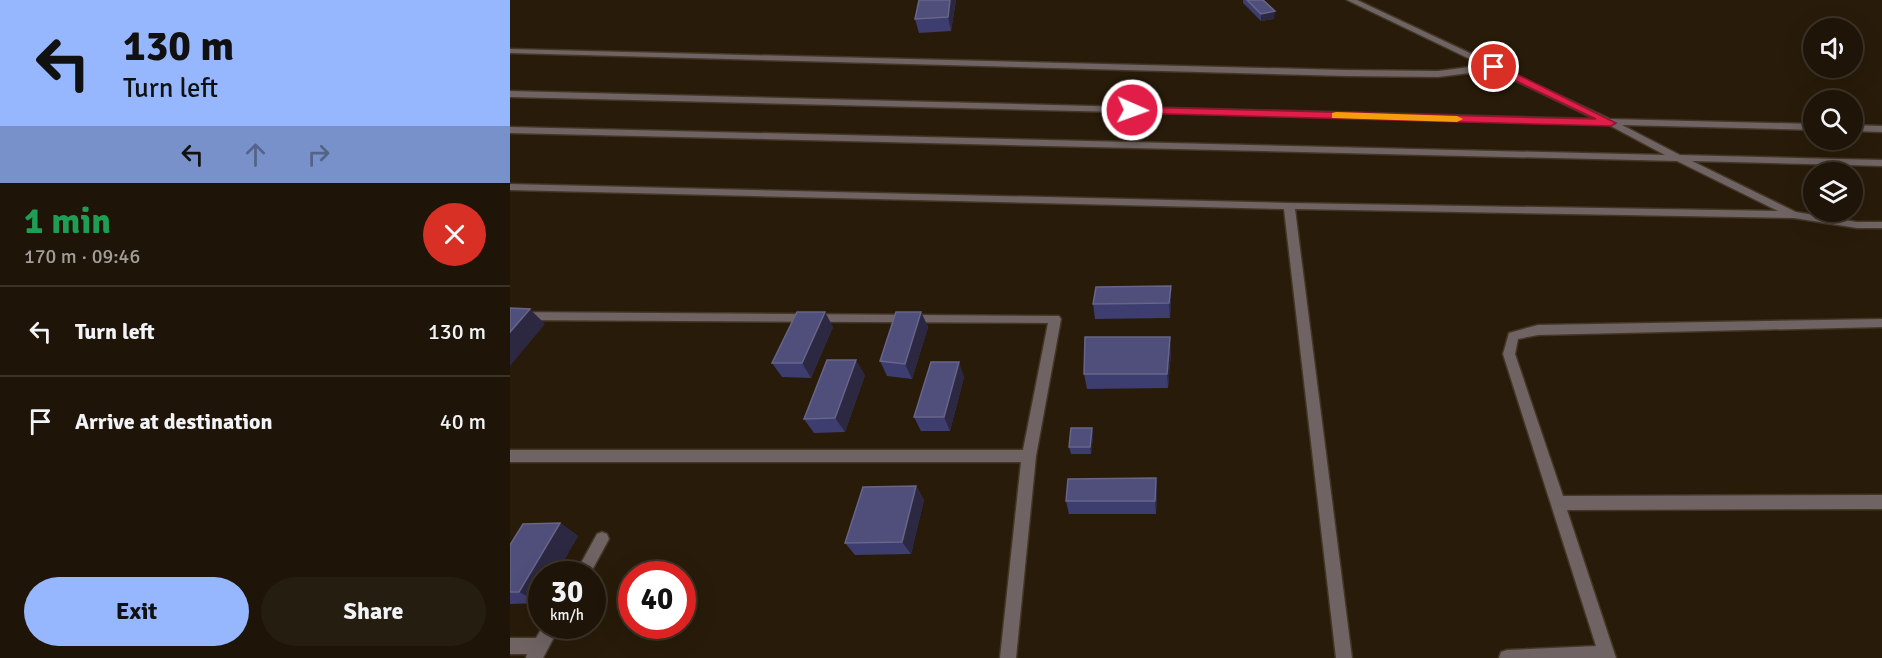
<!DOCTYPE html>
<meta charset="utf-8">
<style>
body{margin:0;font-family:Signika,sans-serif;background:#261d11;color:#f1f3f6;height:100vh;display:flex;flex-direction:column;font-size:22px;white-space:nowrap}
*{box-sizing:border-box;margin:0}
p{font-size:20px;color:#a19e9b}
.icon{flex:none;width:33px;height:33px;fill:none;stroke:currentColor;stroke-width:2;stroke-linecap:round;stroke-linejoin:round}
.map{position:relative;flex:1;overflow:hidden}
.panel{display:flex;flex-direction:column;background:#1e1407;width:510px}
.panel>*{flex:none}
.hud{background:#96b6fd;color:#111;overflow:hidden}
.controls{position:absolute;left:1293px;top:18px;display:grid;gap:12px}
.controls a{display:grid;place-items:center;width:60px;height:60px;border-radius:50%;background:#1e1407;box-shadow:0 6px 24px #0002,0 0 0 2px #3c3328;font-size:30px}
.speed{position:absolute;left:18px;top:561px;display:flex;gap:12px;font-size:30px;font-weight:700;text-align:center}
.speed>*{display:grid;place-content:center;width:78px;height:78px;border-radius:50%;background:#1e1407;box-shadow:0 6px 24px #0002,0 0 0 2px #3c3328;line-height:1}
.speed small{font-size:15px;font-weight:400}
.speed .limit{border:9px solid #d22;background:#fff;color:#111}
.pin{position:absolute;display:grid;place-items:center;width:51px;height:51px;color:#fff;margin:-26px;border:3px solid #fff;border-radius:50%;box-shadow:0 2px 6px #0007}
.me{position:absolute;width:66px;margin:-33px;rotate:92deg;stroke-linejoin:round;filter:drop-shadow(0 0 4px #0008)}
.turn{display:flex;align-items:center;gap:21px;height:126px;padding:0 24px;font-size:27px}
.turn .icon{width:78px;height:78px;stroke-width:2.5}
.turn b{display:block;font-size:42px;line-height:51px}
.lanes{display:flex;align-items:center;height:57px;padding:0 24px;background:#0003;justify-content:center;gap:30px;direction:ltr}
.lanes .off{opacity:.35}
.round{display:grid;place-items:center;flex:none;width:63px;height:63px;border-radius:32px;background:#261d11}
.summary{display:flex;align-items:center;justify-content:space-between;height:102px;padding:0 24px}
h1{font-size:36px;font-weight:700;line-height:45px;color:#1e9e55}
.primary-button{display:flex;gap:12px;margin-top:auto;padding:12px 24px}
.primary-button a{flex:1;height:69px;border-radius:36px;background:#96b6fd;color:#111;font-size:24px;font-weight:700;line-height:69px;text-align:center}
.primary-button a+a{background:#261d11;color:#f1f3f6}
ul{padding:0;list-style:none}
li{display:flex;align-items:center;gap:18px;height:90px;padding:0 24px;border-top:2px solid #3c3328}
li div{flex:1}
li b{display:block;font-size:22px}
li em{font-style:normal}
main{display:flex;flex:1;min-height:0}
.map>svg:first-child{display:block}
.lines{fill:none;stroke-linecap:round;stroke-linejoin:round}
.service-casing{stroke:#433625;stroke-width:3}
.minor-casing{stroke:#433625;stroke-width:3}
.tertiary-casing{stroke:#433625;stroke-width:3}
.service{fill:#6f6363;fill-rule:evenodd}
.minor{fill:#6f6363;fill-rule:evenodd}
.tertiary{fill:#6f6363;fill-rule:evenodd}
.wall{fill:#3e3d6f}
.shaded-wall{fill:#2d2842}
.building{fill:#504e7a;stroke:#676588;stroke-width:1.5}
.route{fill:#e11d48;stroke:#92132f;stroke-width:1.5}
.slow{fill:#f59e0b}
</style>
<main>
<section class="panel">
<div class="hud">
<div class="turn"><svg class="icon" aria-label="left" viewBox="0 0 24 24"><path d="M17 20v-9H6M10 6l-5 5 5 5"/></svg><div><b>130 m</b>Turn left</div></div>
<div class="lanes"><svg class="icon" aria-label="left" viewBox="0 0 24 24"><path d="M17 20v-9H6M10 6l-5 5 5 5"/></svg><svg class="icon off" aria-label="ahead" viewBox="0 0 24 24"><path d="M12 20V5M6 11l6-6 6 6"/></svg><svg class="icon off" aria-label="right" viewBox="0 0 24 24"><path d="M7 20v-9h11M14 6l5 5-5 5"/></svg></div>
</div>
<div class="summary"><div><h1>1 min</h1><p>170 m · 09:46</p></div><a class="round" style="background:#d93025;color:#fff"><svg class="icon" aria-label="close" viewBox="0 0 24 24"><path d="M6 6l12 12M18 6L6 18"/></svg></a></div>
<ul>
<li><svg class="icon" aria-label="left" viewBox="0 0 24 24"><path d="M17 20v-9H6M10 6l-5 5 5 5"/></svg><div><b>Turn left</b></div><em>130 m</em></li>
<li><svg class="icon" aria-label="arrive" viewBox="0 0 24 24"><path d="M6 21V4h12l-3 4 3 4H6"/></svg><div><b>Arrive at destination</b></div><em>40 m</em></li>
</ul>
<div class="primary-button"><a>Exit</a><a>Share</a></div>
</section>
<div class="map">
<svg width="1372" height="658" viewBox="0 0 1372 658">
<rect width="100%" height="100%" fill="#281b09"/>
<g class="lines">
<g class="service-casing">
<path id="service" d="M0,49L836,70L928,71L984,64L988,67L984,70L928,77L836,76L0,53Z"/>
</g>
<g class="minor-casing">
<path id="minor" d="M0,312L549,316L551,319L526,456L506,658H490L511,462H0V450H513L538,323L0,320Z
M1372,319V327L1028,335L1008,339L1005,354L1053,496L1372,495V509L1057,510L1106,658H989L991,652L997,650L1086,646L993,354L999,333L1028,325Z
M92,532L97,534L99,539L80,574H65L87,534Z
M33,626H50L33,658H16L17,654H0V638H26Z"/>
</g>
<g class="tertiary-casing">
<path id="tertiary" d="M837,0H847L1100,119L1304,124V130L1112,125L1170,155L1372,160V166L1182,161L1286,212L1347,222H1372V228H1347L1284,218L785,209L842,658H826L774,209L0,190V184L779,203L1268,211L1167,161L0,133V127L1155,155L1097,124L0,97V91L1085,119Z
M1342,125L1372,126V132L1342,131Z"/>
</g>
<use href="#service" class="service"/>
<use href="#minor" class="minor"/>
<use href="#tertiary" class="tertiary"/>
</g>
<path class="wall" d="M409,0H446L441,31L409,33L405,19Z
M733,0H753L764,19L751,21L733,3Z
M661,286V301L660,318L585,319L583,304Z
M411,312L418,327L402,379L377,376L370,361Z
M323,327L301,378L272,377L262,363Z
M661,352L658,388L577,389L574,374Z
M355,375L335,432L304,433L294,419Z
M454,377L440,431H411L404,417Z
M582,428L583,436L581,454H561L559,447Z
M646,478L647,491L646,514H559L556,501Z
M406,486L414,500L401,554L345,555L335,543Z
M50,523L68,536L46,574H32L30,603L0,604V545Z"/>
<path class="shaded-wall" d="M440,0H446L441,31L438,17Z
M765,11L764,19L751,21V14Z
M661,286V301L660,318L659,303Z
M20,309L35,324L0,366V332Z
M315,312L323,327L301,378L292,363Z
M411,312L418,327L402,379L395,364Z
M660,337L661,352L658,388L657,374Z
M346,360L355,375L335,432L325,418Z
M449,362L454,377L440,431L434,417Z
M582,428L583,436L581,454L580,447Z
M646,478L647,491L646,514L645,501Z
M406,486L414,500L401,554L392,542Z
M50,523L68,536L46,574H32V600L30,603L9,592Z"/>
<path class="building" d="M409,0H440L438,17L405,19Z
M737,0H753L765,11L751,14Z
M661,286L659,303L583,304L586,287Z
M0,308L20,309L0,332Z
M287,312H315L292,363H262Z
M386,312H411L395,364L370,361Z
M575,337H660L657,374H574Z
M317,360H346L325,418L294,419Z
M421,362H449L434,417H404Z
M561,428H582L580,447H559Z
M646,478L645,501H556L558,479Z
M406,486L392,542L335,543L353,487Z
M50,523L9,592H0V545L13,524Z"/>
<path class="route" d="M981,65H988L1106,123L1101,126L622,113L617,110L622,107L1086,119L981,69Z"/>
<path class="slow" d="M826,112L947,116L953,119L947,122L822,118V113Z"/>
</svg>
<div class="controls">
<a><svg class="icon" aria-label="sound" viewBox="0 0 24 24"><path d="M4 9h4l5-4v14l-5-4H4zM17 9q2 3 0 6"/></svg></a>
<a><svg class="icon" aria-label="search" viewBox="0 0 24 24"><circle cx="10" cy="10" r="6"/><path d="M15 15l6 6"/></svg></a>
<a><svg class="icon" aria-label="layers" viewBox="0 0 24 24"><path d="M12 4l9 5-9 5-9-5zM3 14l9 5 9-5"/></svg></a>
</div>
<div class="speed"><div>30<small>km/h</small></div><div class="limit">40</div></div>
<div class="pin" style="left:984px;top:67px;background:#d93025"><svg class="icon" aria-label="arrive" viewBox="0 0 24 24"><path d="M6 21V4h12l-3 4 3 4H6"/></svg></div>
<svg class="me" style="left:622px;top:110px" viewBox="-20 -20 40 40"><circle r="17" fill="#e11d48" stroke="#fff" stroke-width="3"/><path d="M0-11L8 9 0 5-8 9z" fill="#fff"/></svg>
</div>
</main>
